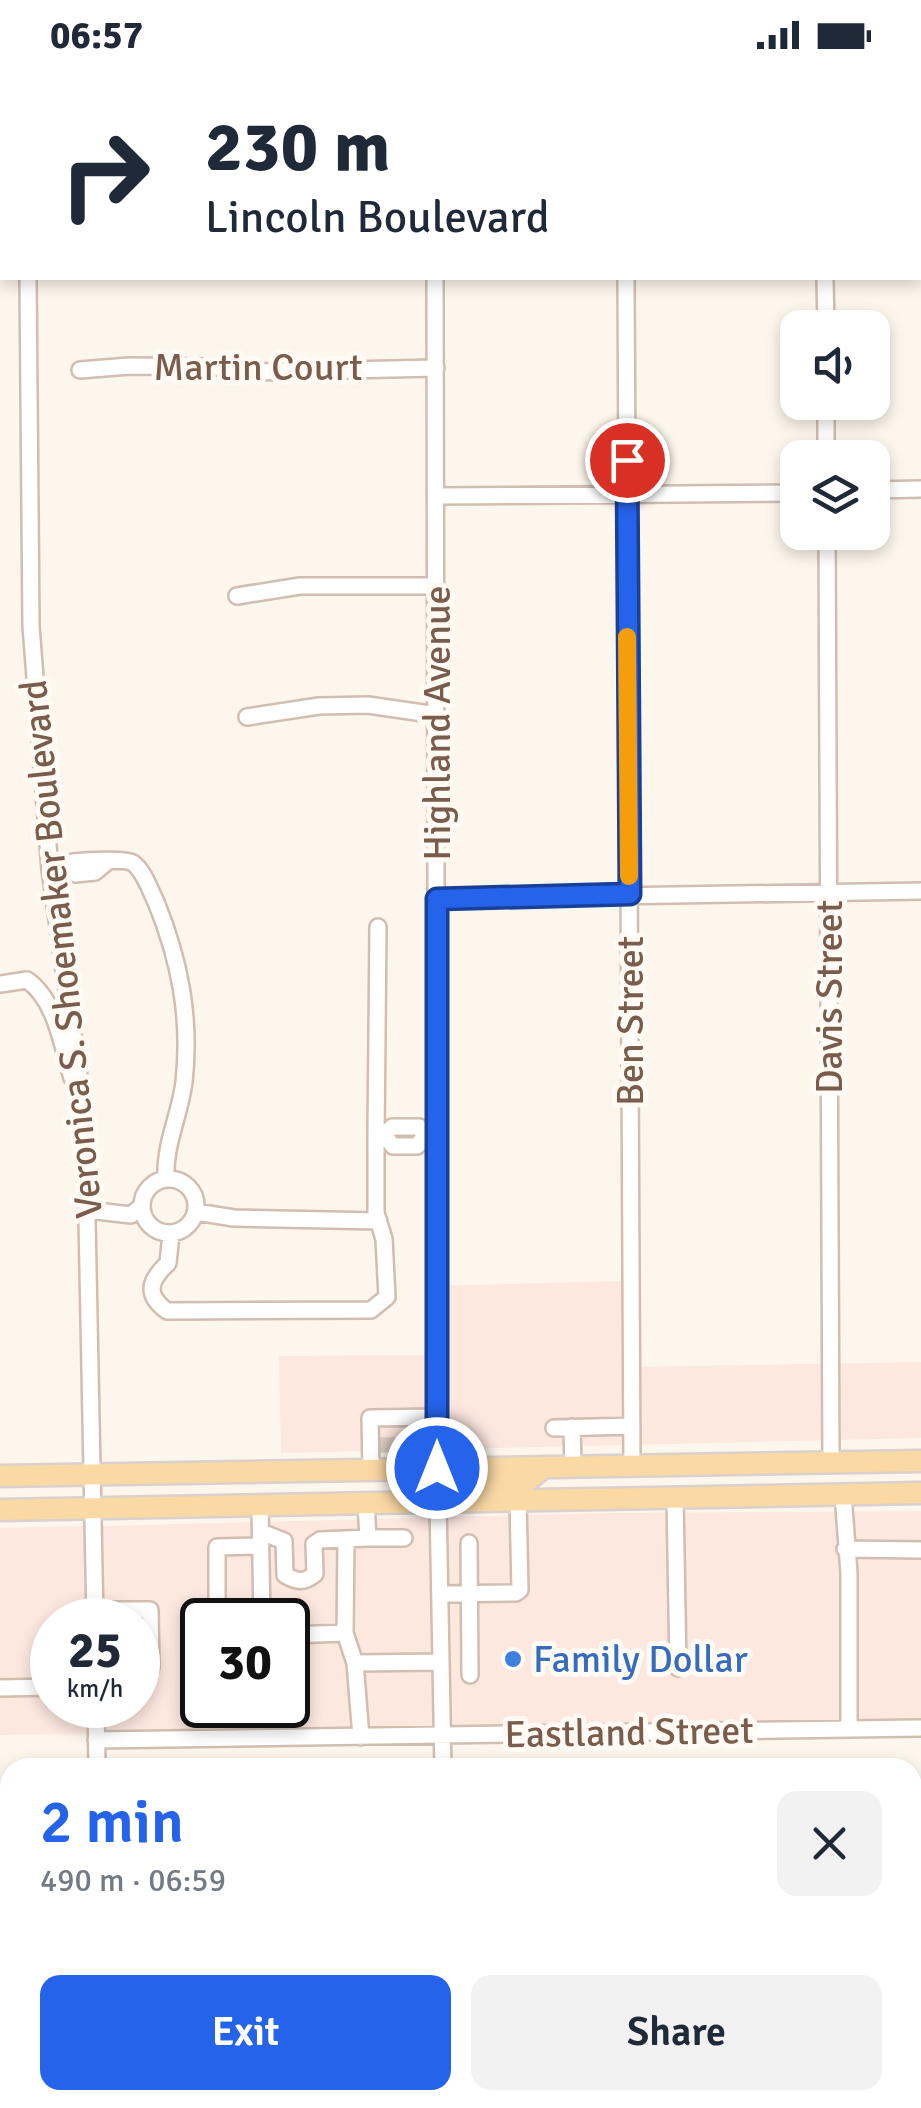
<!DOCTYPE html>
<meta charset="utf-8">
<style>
body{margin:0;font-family:Signika,sans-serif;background:#f2f2f3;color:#1f2937;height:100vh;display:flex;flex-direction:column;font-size:38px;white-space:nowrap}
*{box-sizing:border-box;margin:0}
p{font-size:32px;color:#747a83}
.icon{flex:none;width:55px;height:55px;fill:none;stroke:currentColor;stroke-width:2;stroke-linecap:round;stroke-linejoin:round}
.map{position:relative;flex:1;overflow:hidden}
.details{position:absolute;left:0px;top:1688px;width:922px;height:352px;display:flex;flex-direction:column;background:#fff;border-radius:30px 30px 0 0;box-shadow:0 5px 15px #0003}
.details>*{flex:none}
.banner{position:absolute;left:0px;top:0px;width:922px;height:210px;box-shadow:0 5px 15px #0003;background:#fff;color:#1f2937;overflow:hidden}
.fabs{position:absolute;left:780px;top:240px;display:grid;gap:20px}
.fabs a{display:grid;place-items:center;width:110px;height:110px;border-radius:20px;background:#fff;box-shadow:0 5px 15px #0003;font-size:50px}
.speed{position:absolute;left:30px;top:1528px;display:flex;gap:20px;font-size:50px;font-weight:700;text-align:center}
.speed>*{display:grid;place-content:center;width:130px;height:130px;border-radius:50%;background:#fff;box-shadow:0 5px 15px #0003;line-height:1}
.speed small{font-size:25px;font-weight:400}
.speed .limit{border:5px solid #111;border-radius:15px;background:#fff;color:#111}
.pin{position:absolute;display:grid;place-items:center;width:85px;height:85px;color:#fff;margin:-42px;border:5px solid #fff;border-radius:50%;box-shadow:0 2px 10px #0007}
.me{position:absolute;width:110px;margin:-55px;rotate:0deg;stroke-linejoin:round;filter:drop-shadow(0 0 8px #0008)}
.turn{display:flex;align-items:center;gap:35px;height:210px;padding:0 40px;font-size:45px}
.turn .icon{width:130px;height:130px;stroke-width:2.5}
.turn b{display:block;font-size:70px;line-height:85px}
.round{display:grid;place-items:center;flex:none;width:105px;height:105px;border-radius:20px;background:#f2f2f3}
.overview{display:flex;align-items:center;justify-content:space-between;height:170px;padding:0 40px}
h1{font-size:60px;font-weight:600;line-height:75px;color:#2563eb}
.action{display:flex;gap:20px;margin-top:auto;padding:20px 40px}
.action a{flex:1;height:115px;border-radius:20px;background:#2563eb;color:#fff;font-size:40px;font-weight:600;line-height:115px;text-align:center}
.action a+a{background:#f2f2f3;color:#1f2937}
.status{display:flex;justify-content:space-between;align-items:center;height:70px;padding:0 50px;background:#fff;direction:ltr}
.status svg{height:28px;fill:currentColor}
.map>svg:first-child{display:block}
.residential{fill:#f5e8da}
.commercial{fill:#fde8e0;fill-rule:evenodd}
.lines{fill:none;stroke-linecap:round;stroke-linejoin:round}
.minor-tunnel{stroke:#dcd0c4;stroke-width:15;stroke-dasharray:15 8;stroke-linecap:butt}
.minor-casing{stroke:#d1beb0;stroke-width:20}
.major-casing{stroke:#dad1cd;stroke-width:25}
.minor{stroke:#fff;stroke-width:15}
.major{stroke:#fbd9a5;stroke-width:20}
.route-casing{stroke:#184099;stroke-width:25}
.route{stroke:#2563eb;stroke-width:18}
.slow{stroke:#f59e0b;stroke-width:18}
.shop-dot{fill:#3f7fe0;stroke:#fffaf3;stroke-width:4}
.labels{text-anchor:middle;stroke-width:10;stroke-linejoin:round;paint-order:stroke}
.street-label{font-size:38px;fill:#7a5c4d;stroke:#fffaf3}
.shop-label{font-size:38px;fill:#366cbe;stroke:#fffaf3;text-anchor:start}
</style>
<div class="status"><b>06:57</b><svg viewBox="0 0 49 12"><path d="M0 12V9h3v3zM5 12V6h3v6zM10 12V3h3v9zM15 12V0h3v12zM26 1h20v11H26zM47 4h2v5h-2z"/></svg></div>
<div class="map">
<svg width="921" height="2038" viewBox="0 0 921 2038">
<rect width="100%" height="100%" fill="#fdf6ec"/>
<path class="residential" d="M117,2030H787V2038H118Z"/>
<path class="commercial" d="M622,1211L623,1297L921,1292V1368L281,1383L279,1286L429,1285V1216Z
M921,1441V1659L105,1664L104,1635H138V1550H104L103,1456L609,1443ZM202,1550H288V1635H202Z
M86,1456L87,1550H52V1635H87L88,1664L0,1665V1458Z"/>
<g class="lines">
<path class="minor-tunnel" d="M380,1375L410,1374"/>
<g class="minor-casing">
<path id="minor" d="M26,0V2
M435,0V2
M628,0V2
M824,0V2
M28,208L31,556L50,800L85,1049L95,1550
M435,208L437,1398
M626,208L632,1395
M825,208L826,258
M80,300L129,296L217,297L255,302L436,298
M826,332V388
M872,420L921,419
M437,426L798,423
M827,462L831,1392
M237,526L300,516H437
M247,647L319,636L368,635L437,645
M60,799H67L75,804L95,802L106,793
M67,799L73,792C83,791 127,788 133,793C144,801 150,820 156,832C180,891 191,948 184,1012C180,1045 164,1075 166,1109
M437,829L921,821
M378,857L376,1066L384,1065L393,1076H417L425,1066
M0,914L27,910C56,930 62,976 72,1008
M384,1065L392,1057H419L425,1066L431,1067
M142 1136a27 27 0 1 1 54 0a27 27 0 1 1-54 0Z
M88,1140L131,1145L138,1139
M196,1142L234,1148L379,1151
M171,1164L168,1193C150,1210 144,1224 167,1241L371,1240L387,1227L384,1169L376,1143V1066
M572,1357L573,1396
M554,1358L632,1356
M410,1374L416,1372L428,1347
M371,1400L370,1348L437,1347
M843,1424L849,1503V1659
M675,1427L678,1598
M438,1432L443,1698
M260,1435L262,1550
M261,1462L284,1471L285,1505C297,1512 304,1513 315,1504L314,1474L320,1470L368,1468L366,1433
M368,1468H404
M346,1470L345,1563L355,1593
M469,1473L470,1605
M845,1479L921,1480
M440,1524L516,1523L520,1520L518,1430
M95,1540H150L151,1597
M217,1550V1477L261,1476
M288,1565L345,1563
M0,1618L52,1617
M96,1635L97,1698
M361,1667L355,1593L441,1592
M96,1670L921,1658
M912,1902H921
M0,1912H10
M103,2030V2038
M258,2030V2038
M372,2030L380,2038
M808,2030V2038
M328,2038L336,2030"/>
</g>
<g class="major-casing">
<path id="major" d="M0,1406L921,1391
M438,1432L459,1416L525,1413L544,1397
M0,1440L921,1423"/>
</g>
<use href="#minor" class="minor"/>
<use href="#major" class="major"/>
</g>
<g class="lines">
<g class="route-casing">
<path id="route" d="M437,1398V829L630,824L627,390"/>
</g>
<use href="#route" class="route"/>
<path class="slow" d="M627,567L629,806"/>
</g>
<circle class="shop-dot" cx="513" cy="1589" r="10"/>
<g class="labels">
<g class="street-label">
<text x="258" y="310">Martin Court</text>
<text transform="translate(437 653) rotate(-90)" y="13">Highland Avenue</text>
<text transform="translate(61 879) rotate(-96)" y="13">Veronica S. Shoemaker Boulevard</text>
<text transform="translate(829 927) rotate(-90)" y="13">Davis Street</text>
<text transform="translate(630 951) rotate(-90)" y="13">Ben Street</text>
<text transform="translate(629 1662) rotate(-1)" y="13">Eastland Street</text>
</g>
<g class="shop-label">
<text x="533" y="1602">Family Dollar</text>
</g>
</g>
</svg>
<div class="fabs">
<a><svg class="icon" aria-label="sound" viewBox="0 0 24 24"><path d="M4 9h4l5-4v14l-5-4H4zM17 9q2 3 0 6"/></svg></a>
<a><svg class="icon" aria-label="layers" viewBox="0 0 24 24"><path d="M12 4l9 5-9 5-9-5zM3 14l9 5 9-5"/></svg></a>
</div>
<div class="speed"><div>25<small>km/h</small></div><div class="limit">30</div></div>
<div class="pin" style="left:627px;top:390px;background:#d93025"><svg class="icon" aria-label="arrive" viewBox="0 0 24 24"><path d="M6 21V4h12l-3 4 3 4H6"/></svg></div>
<svg class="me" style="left:437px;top:1398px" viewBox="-20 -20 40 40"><circle r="17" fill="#2563eb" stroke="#fff" stroke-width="3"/><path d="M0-11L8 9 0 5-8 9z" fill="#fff"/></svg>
<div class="banner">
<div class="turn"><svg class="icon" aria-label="right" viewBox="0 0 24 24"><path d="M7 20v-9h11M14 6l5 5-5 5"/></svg><div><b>230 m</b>Lincoln Boulevard</div></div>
</div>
<section class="details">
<div class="overview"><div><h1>2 min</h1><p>490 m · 06:59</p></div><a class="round"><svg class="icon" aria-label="close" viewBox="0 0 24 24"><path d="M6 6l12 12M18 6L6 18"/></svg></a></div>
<div class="action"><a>Exit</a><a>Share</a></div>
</section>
</div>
